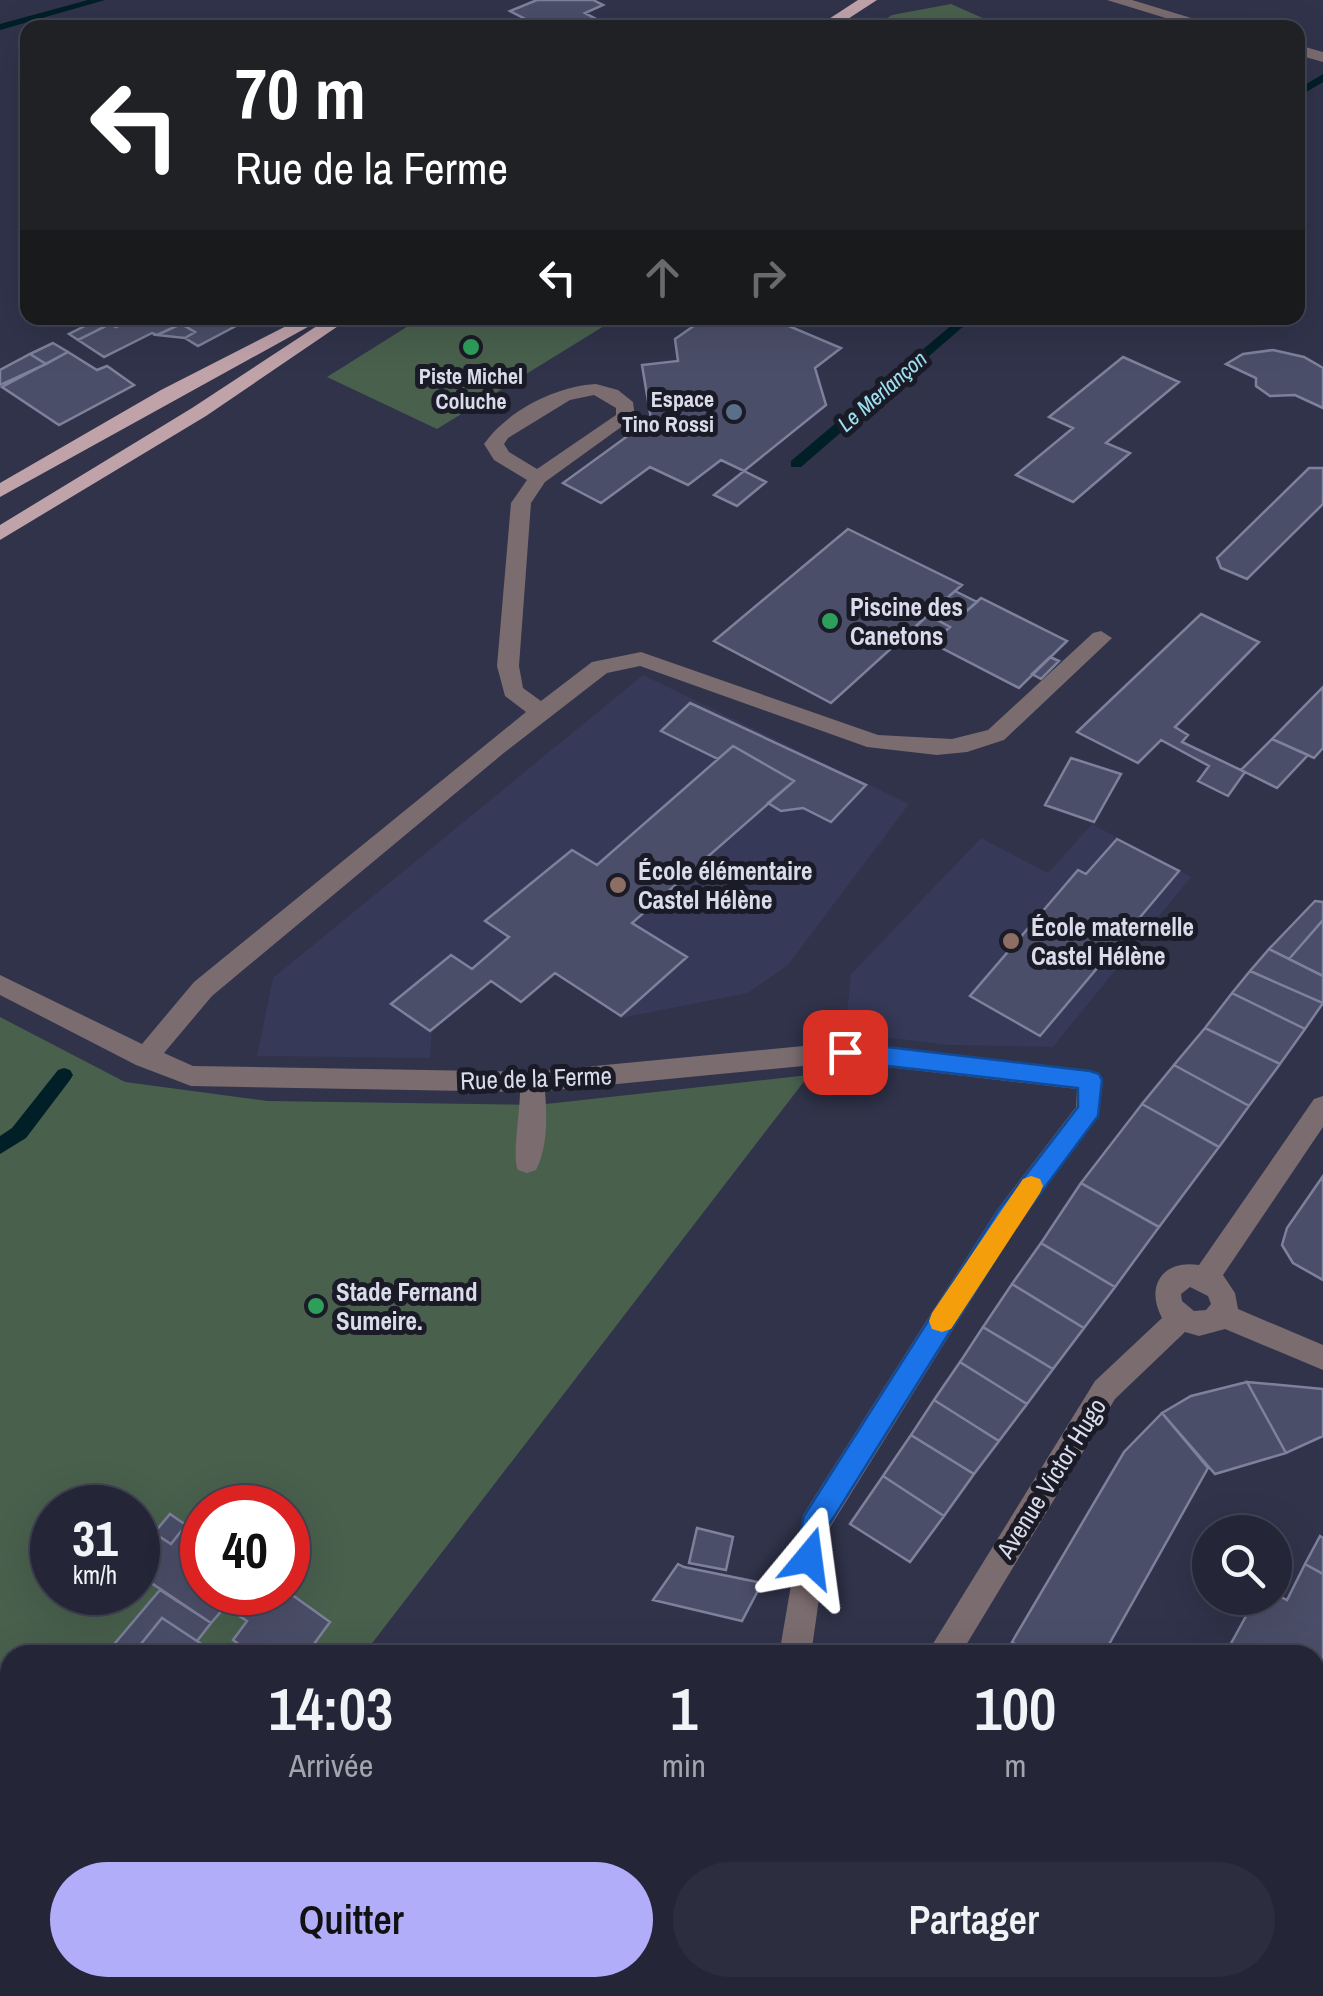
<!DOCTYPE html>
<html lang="fr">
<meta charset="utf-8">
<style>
body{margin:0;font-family:"Archivo Narrow",sans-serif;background:#2c2e40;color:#f1f3f6;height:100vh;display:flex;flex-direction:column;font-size:38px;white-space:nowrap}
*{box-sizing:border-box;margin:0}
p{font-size:32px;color:#a3a5ae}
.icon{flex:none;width:55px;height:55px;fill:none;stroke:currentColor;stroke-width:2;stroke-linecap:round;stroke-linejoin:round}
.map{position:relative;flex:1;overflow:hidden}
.details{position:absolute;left:0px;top:1645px;width:1325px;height:352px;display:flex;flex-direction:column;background:#242638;border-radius:30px 30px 0 0;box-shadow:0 10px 40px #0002,0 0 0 2px #414353}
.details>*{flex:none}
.hud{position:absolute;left:20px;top:20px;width:1285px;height:305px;border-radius:20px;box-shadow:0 10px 40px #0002,0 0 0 2px #414353;background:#202124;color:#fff;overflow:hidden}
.controls{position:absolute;left:1192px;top:1515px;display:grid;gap:20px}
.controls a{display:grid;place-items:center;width:100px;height:100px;border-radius:50%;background:#242638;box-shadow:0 10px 40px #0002,0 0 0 2px #414353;font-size:50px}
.speed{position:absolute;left:30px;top:1485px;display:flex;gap:20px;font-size:50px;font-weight:700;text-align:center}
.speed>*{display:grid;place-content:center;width:130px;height:130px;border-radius:50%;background:#242638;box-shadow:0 10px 40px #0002,0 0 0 2px #414353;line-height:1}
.speed small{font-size:25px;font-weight:400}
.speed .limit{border:15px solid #d22;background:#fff;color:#111}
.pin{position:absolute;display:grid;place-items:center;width:85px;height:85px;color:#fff;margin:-42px;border-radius:20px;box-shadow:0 5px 15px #0006}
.me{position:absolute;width:110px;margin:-55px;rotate:16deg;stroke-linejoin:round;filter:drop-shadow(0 0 8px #0008)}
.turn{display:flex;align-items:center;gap:35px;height:210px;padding:0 50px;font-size:45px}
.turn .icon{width:130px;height:130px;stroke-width:2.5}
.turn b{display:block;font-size:70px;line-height:85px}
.lanes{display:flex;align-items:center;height:95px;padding:0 50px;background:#0003;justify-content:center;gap:50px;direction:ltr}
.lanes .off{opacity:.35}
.eta{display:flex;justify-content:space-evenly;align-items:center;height:170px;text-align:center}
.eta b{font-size:60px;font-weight:600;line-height:70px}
.button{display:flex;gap:20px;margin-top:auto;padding:20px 50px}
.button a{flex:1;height:115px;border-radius:60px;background:#b2adf9;color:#111;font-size:40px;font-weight:600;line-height:115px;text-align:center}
.button a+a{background:#2c2e40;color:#f1f3f6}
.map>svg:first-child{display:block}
.built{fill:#363957}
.green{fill:#49604d;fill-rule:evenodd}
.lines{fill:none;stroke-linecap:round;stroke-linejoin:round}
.stream{fill:#001f27;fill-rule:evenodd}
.building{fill:#4b4e68;stroke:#7d819c;stroke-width:2.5}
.minor{fill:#7b6c6f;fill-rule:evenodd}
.major{fill:#c0a2a9;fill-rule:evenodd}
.route{fill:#1a73e8;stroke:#114b97;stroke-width:2.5}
.slow{fill:#f59e0b}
.leisure-dot{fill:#2e9e5b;stroke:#1a1b26;stroke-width:4}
.service-dot{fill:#5c6f8a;stroke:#1a1b26;stroke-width:4}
.education-dot{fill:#8d6e63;stroke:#1a1b26;stroke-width:4}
.labels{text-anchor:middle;stroke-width:10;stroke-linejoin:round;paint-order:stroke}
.far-poi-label{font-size:22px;font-weight:bold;fill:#dadceb;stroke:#1a1b26}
.far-water-label{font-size:22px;font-style:italic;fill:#9ce0f1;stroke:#1a1b26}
.poi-label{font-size:25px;font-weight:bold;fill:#dadceb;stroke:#1a1b26;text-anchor:start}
.street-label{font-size:25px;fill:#dadceb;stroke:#1a1b26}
</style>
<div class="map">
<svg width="1323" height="1996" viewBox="0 0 1323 1996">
<rect width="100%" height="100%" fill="#30334a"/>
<path class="built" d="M643,675L909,804L788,965L748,993L621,1018L555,974L520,1002L491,982L432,1032L430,1058L257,1056L273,978Z
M1092,824L1191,877L1053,1047L947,1045L845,1032L851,974L981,838L1048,873Z"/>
<path class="green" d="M951,4L1003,27H873L892,15Z
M421,318H617L437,429L327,377Z
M0,1017L125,1082L268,1101L537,1105L809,1075L363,1655H10V1988H108L101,1996H0ZM52,1508H138V1592H52ZM202,1508H288V1592H202Z"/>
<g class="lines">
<path class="stream" d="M88,0H105L0,30V24Z
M1323,74V82L1298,97V89Z
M960,318H973L801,467H791V461Z
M64,1068L70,1070L73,1075L70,1080L26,1138L0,1154V1136L12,1128L58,1070Z"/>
</g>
<path class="building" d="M537,0H593L603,5L585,13L598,20L580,28H543L510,11Z
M101,318H135L116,327L110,324L78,340L69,334Z
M135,318H251L198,346L185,338L195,332L181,324L157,335L152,333L104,357L78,340L110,324L116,327Z
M705,318H770L841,348L815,368L826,405L744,471L721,460L688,485L650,467L601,503L563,483L651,419L642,365L678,361L675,339Z
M181,324L195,332L185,338L157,335Z
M53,343L68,352L46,364L30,354Z
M1273,350L1304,357L1323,368V408L1295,395L1270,396L1256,386V378L1226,364L1243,354Z
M68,352L97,370L107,366L134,385L59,425L2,387Z
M30,354L46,364L0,385V370Z
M1123,357L1179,382L1106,443L1130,453L1073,502L1016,475L1073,428L1049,417Z
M1309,468H1323V504L1247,579L1221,568L1217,558Z
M744,471L766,482L737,506L714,495Z
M848,529L962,585L939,605L961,616L981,598L1067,641L1019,688L932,643L950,627L928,615L831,703L714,641Z
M955,591L977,602L961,616L939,605Z
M1201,614L1259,642L1175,727L1188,735L1182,742L1245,772L1228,796L1198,781L1209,766L1161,740L1138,763L1077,732Z
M928,615L950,627L932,643L910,632Z
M1050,657L1059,661L1041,679L1032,674Z
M1323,687V748L1314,758L1272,739Z
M690,703L866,785L831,822L803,808L781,811L768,803L794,781L733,746L718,759L661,731Z
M1272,739L1308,755L1277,788L1241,770Z
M733,746L794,781L632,923L687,957L621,1016L555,973L521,1002L491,981L430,1031L391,1004L451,955L472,969L509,937L485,921L572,850L597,865Z
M1071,758L1121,774L1094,822L1045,805Z
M1117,839L1179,871L1040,1036L970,996L1078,870L1086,874Z
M1315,901L1323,902V920L1289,959L1269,949Z
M1323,920V976L1289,959Z
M1269,949L1323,976V1003L1250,971Z
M1250,971L1323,1003L1305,1029L1232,993Z
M1232,993L1305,1029L1280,1064L1205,1028Z
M1205,1028L1280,1064L1249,1106L1174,1065Z
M1174,1065L1249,1106L1219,1147L1142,1104Z
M1142,1104L1219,1147L1159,1227L1081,1183Z
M1323,1176V1280L1293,1263L1282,1245L1287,1228Z
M1081,1183L1159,1227L1115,1287L1041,1243Z
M1041,1243L1115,1287L1084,1328L1012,1284Z
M1012,1284L1084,1328L1053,1369L983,1327Z
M983,1327L1053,1369L1027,1404L960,1362Z
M960,1362L1027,1404L999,1441L934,1400Z
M1247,1382L1286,1453L1215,1474L1162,1413L1191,1396Z
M1247,1382L1323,1389V1436L1286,1453Z
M934,1400L999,1441L974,1474L911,1435Z
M1162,1413L1208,1468L1103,1655H1033L1012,1642L1124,1452Z
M911,1435L974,1474L944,1516L883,1476Z
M883,1476L944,1516L910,1562L850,1524Z
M170,1514L186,1525L171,1544L154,1533Z
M186,1525L202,1536V1592H288L330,1622L306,1655H254L233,1640L247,1621L225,1607L211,1623L138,1574V1553L154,1533L171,1544Z
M697,1528L733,1537L726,1570L689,1563Z
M1320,1536L1323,1538V1574L1305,1564Z
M678,1564L684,1567L762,1583L742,1621L653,1600Z
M1305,1564L1323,1574V1735L1319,1743L1315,1741V1655H1243L1229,1647L1256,1598H1275V1594L1287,1600Z
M160,1590L211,1623L197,1641L162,1618L132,1655H105Z
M162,1618L197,1641L218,1655H132Z
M527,1988H619L630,1996H521Z
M619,1988H654L648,1996H630Z
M807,1988H852L865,1996H802Z
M852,1988H917L912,1996H865Z
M1097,1988H1158L1172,1996H1092Z
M1158,1988H1208L1204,1996H1172Z"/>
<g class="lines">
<path class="minor" d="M1107,0H1132L1224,28H1198Z
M1298,45L1323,52V62L1298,55Z
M596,384L618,390L633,402L635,417L545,482L531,503L519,666L523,688L541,701L592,662L641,652L878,735L952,739L988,730L1093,633L1101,631L1112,638L1004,740L967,752L937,755L867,747L640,666L607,673L505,752L212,996L164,1053L193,1066L532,1072L845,1042L1099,1073L1103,1080L1098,1116L1017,1226L829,1529L811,1655H779L803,1515L997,1210L1076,1107L1077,1089L845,1062L545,1091C547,1117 548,1146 536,1170L527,1173L518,1170C512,1158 520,1111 520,1092L191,1086L136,1065L0,995V975L142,1044L194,982L526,712L505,696L497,666L511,503L527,480L494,460L484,444C507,411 556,386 596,384ZM594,395L616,408V415L537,469L509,452L504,444L508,438L570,400Z
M1323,1096V1127L1223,1275L1235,1293L1238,1309L1323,1345V1370L1225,1329L1199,1336L1185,1332L1115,1399L960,1655H926L1095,1381L1162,1318C1145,1287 1162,1259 1199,1265L1314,1099ZM1190,1287L1208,1296L1211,1304L1206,1310L1194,1311L1182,1301L1181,1294Z
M1323,1854V1903L1315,1906V1858Z
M716,1988H752L749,1996H713Z
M1252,1988H1287L1284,1996H1249Z"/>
<path class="major" d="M858,0H877L834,28H815Z
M302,318H324L0,497V483L161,390Z
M329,318H350L206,416L0,540V525L192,408Z"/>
</g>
<path class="route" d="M845,1042L1090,1071L1099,1074L1102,1080L1098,1116L1016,1226L827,1528L819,1567L809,1570L799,1567L795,1558L804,1516L998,1211L1078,1107V1088L845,1061L833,1052Z"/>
<path class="slow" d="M1031,1176L1040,1179L1043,1186L1040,1193L951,1329L942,1332L932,1329L929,1321L932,1313L1023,1179Z"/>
<g class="leisure-dot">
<circle cx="471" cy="347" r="10"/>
<circle cx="830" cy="621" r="10"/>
<circle cx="316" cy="1306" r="10"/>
</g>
<circle class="service-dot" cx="734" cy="412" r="10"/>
<g class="education-dot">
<circle cx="618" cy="885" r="10"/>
<circle cx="1011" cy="941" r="10"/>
</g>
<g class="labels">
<g class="far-poi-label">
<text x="471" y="384">Piste Michel<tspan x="471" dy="25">Coluche</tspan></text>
<text x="714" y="407" text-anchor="end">Espace<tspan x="714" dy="25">Tino Rossi</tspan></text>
</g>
<g class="far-water-label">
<text transform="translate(882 391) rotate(-41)" y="8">Le Merlançon</text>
</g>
<g class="poi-label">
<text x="850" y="616">Piscine des<tspan x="850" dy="29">Canetons</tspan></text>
<text x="638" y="880">École élémentaire<tspan x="638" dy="29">Castel Hélène</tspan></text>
<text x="1031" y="936">École maternelle<tspan x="1031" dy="29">Castel Hélène</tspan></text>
<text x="336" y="1301">Stade Fernand<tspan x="336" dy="29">Sumeire.</tspan></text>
</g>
<g class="street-label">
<text transform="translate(536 1078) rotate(-2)" y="9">Rue de la Ferme</text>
<text transform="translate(1051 1478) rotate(-58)" y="9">Avenue Victor Hugo</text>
</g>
</g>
</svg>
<div class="controls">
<a><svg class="icon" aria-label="search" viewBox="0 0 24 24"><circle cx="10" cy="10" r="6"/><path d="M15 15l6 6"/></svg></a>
</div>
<div class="speed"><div>31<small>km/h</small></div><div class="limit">40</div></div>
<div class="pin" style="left:845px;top:1052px;background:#d93025"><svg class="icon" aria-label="arrive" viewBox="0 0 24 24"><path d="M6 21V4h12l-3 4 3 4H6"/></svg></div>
<svg class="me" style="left:809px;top:1558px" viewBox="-20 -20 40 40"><path d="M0-17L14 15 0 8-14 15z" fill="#1a73e8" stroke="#fff" stroke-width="4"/></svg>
<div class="hud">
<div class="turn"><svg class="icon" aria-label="left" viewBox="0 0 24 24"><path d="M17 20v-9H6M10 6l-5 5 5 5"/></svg><div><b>70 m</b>Rue de la Ferme</div></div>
<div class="lanes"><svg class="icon" aria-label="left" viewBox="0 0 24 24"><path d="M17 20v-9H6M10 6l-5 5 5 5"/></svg><svg class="icon off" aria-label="ahead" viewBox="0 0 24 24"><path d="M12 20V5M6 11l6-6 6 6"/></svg><svg class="icon off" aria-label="right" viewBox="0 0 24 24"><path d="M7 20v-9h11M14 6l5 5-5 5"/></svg></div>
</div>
<section class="details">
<div class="eta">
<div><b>14:03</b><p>Arrivée</p></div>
<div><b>1</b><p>min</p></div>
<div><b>100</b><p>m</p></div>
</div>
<div class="button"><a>Quitter</a><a>Partager</a></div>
</section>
</div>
